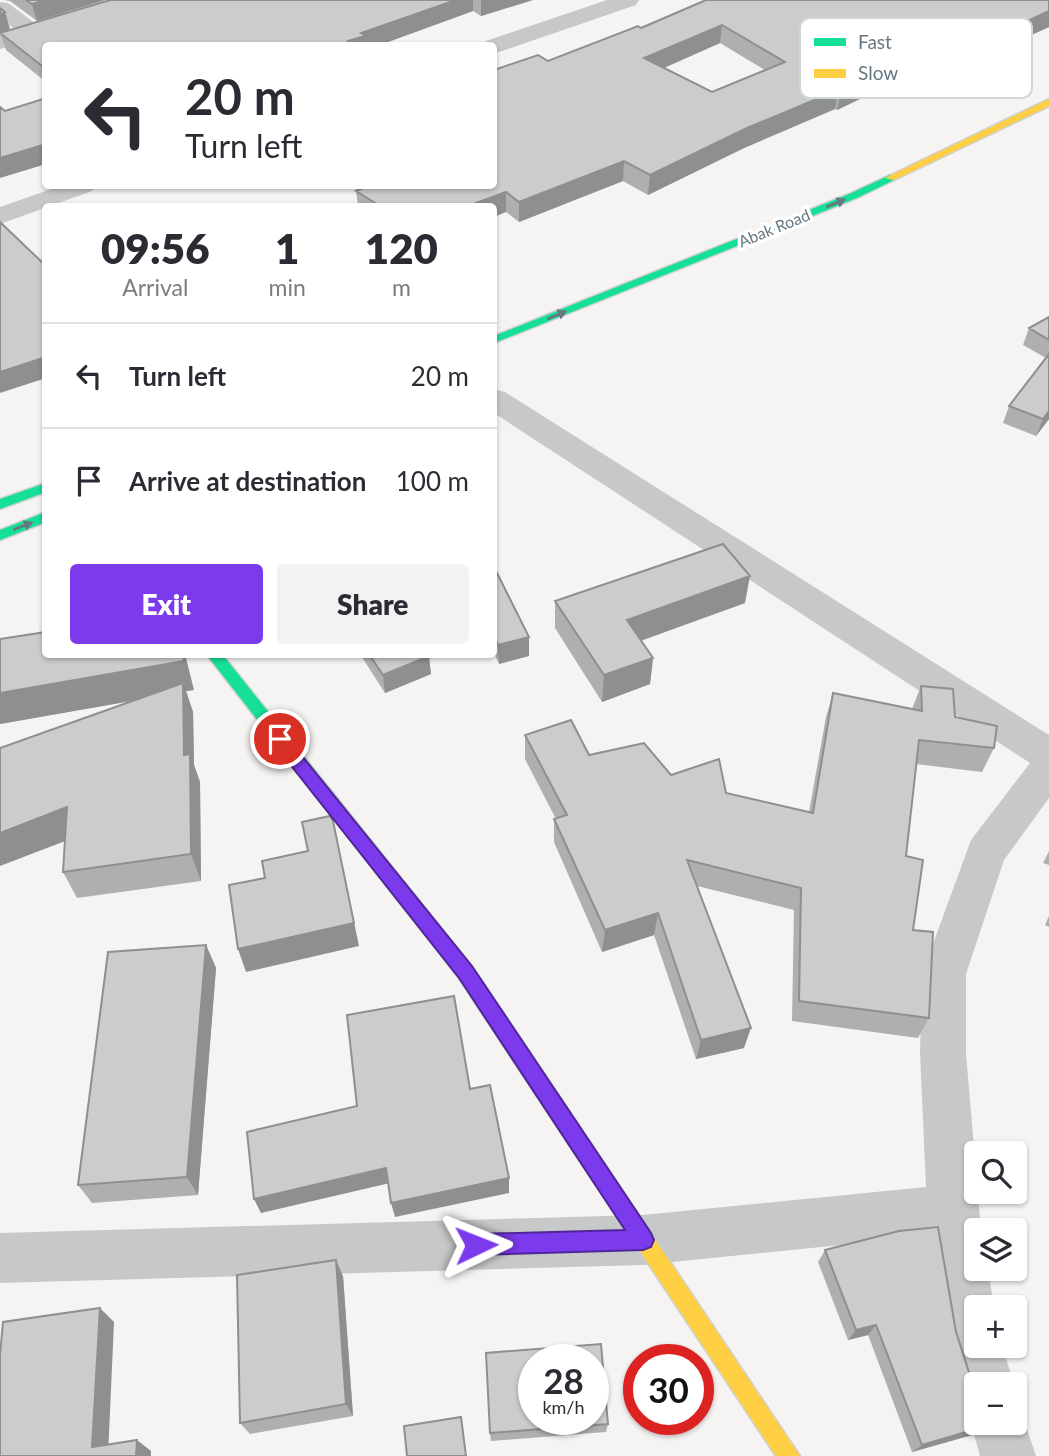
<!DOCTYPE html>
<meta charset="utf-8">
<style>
body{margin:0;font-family:Lato,sans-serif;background:#f2f2f3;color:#2b2b33;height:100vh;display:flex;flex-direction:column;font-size:26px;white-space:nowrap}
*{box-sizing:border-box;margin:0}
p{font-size:23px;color:#7c7c81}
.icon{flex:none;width:38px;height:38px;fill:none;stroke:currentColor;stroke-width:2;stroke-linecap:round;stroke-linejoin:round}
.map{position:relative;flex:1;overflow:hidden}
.panel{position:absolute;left:42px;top:203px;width:455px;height:455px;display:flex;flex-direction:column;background:#fff;border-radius:7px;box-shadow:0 2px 5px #0004}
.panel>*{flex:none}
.guide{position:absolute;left:42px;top:42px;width:455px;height:147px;border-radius:7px;box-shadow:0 2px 5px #0004;background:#fff;color:#2b2b33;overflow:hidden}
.buttons{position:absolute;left:964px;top:1141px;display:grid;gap:14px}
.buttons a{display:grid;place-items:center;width:63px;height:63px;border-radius:7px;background:#fff;box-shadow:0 2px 5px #0004;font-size:35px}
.speed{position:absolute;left:518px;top:1344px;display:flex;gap:14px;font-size:35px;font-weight:700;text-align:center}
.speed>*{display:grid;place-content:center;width:91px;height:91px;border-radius:50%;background:#fff;box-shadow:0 2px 5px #0004;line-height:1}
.speed small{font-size:18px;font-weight:400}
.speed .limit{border:10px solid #d22;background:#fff;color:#111}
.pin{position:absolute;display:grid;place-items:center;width:60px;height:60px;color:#fff;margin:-30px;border:4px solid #fff;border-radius:50%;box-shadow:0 2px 7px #0007}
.me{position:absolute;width:77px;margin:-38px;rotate:88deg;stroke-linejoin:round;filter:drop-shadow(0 0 5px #0008)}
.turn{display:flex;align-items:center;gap:24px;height:147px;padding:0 28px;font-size:32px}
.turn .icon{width:91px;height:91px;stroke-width:2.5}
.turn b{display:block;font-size:49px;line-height:60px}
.eta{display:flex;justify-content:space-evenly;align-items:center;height:119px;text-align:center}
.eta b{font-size:42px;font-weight:800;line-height:49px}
.action{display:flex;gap:14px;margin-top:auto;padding:14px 28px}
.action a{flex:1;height:80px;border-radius:7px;background:#7c3aed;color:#fff;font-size:28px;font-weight:800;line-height:80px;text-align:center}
.action a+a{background:#f2f2f3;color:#2b2b33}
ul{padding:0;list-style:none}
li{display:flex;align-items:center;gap:21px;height:105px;padding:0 28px;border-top:2px solid #e1e1e2}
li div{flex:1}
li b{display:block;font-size:26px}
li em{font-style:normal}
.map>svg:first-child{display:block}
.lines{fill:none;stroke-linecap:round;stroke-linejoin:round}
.fast-casing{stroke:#d0d1d1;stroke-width:3}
.slow-casing{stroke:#d0d1d1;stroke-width:3}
.street{fill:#c7c8c8;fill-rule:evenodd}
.fast{fill:#16e098;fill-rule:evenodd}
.slow{fill:#ffcf43;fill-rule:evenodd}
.wall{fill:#afafaf;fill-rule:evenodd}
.shaded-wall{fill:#8e8f8f}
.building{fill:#cbcccc;stroke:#8e8f8f;stroke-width:2;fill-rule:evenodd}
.oneway{fill:#667782}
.route{fill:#7c3aed;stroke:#51269a;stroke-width:2}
.labels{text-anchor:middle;stroke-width:7;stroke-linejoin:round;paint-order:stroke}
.far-street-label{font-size:16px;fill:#667782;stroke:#fff}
.key{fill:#fff;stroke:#d1d6da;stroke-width:2}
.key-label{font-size:19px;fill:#667782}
</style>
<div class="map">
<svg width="1049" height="1456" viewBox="0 0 1049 1456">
<rect width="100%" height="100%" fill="#f5f4f3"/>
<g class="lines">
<g class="fast-casing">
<path id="fast" d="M890,175L895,178L894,180L857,198L494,343V336L849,194Z
M46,483V492L0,509V499Z
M46,512V522L0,540V530Z
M206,654H222L471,966L523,1042L525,1048L523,1054L516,1057L509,1054L459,978Z"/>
</g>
<g class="slow-casing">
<path id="slow" d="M1049,99V106L894,180L885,178Z
M516,1039L523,1042L800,1456H776L509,1054L507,1048L509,1042Z"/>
</g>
<path class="street" d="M114,0H147L144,5L0,49V35L16,30L0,18V2L8,3L36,24Z
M607,0H639L636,5L502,51L494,53V46H483L486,41Z
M60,186H96L92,191L0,224V207Z
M494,389L505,392L1049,735V798L1004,860L966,974V1053L981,1230H976V1269H988L994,1307H976V1346H1002L1014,1384H976V1407L968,1403L948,1341L931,1236L643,1265L0,1283V1233L643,1215L926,1187L920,1053L922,974L971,840L1030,763L494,413Z
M1015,1403L1025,1423L1036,1456H980L971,1423L976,1409V1423H1015Z"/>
<use href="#fast" class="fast"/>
<use href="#slow" class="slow"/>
</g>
<path class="wall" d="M4,0H105L37,21L10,1Z
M110,0H533L481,16L473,11L377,46H46V82L6,50L0,33Z
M1049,0V27L1003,48L989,42L908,76L837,110L835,109L744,148L648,195L623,181L519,222L506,212L494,206H358L356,191L494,186L548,61L641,28ZM720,43L765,70L712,92L664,68Z
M1049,317V419L1036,436L1003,423L1009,406L1046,358L1023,345L1029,328Z
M494,572L529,656L499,664L494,653Z
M555,601L745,603L641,640L653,658L650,684L602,702L555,628Z
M0,639L194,690L186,691L193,712L194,765L200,782L201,881L77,898L63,872L65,841L135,700L0,724Z
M360,654H428L431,674L385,693Z
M921,686L955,717L994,748L982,772L916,764L906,856L913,930L929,1018L918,1038L792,1021L794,910L697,886L744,1048L696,1059L654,935L602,952L554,842V819H556L525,759V735L589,755L671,775L726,793L809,812L826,717L833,693L912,709Z
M1049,851V865L1043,863Z
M1049,916V927L1045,925Z
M206,945L216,968L198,1195L92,1203L78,1185Z
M825,1250L956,1332L972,1435L912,1452L868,1335L848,1340L818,1262Z
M343,1276L353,1416L250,1434L240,1423Z
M990,1378H1013L1025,1405V1412L1015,1419V1384H982Z
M608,1424L606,1432L491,1441L490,1433Z"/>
<path class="shaded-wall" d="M45,0H105L37,21L32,4Z
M456,0H473V11L377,46H345L348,41L361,33Z
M481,0H533L481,16Z
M1049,11V27L1003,48L1008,30Z
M5,12L10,29L0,33V14Z
M994,23L989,42L908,76L837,110L841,91L912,57Z
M722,25L720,43L643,77L644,58Z
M838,90L835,109L744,148L648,195L650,175L747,128Z
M46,144V164L0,178V158Z
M624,161L623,181L519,222V202Z
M506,192V212L494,217V206H468Z
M46,357V378L0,393V372Z
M1049,411V419L1036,436L1043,419Z
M750,576L745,603L624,647L627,620Z
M529,637V656L499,664L498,645Z
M185,654L194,690L186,691L193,712L194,765L200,782L201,881L191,854L184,755L183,692L0,724V693Z
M429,656L431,674L385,693L383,675Z
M653,658L650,684L602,702L604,675Z
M67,807L81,835L0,866V833Z
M333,821L359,946L246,972L238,949Z
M658,913L654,935L602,952L605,930Z
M206,945L216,968L198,1195L187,1177Z
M751,1028L744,1048L696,1059L701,1040Z
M386,1168L390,1183L261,1213L254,1199Z
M509,1178V1193L395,1217L391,1203Z
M336,1260L343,1276L353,1416L346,1404Z
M100,1308L114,1322L108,1456L92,1447Z
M876,1325L868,1335L848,1340L856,1330Z
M983,1427L972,1435L912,1452L922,1445Z
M137,1440L151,1451V1456H136Z"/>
<path class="building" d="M26,0H45L32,4Z
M110,0H456L361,33L365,36L348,41L351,44L345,46H46V69L0,33Z
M706,0H1049V11L1008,30L994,23L912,57L841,91L838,90L747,128L650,175L624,161L519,202L506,192L468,206H380L356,191L368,186H494V70L538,55L548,61L638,26L641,28ZM722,25L785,62L712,92L644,58Z
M0,8L5,12L0,14Z
M46,98V144L0,158V107L5,111Z
M0,222L46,266V357L0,372Z
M1049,317V340L1029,328Z
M1049,354V411L1043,419L1009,406Z
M723,544L750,576L627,620L653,658L604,675L555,601Z
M496,571L529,637L498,645L494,635V572Z
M46,632V654H183L184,661L0,693V639Z
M369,654H428L429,656L383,675Z
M183,683L184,755L190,754L191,854L63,872L67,807L0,833V748Z
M921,686L953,689L955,717L997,726L994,748L919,740L906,856L923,860L913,930L933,932L929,1018L799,1001L801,888L687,860L751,1028L701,1040L658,913L605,930L554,819L567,815L525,735L571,720L589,755L644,743L671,775L719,759L726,793L813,813L833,693L922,711Z
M330,816L333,821L354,923L238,949L229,885L265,878L262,861L308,851L302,822Z
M206,945L187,1177L78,1185L108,952Z
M454,996L470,1089L490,1085L509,1178L391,1203L386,1168L254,1199L247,1132L357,1106L347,1015Z
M938,1227L956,1332L976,1394V1423H982L983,1427L922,1445L876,1325L856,1330L825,1250L899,1231Z
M336,1260L346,1404L240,1423L237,1275Z
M100,1308L92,1447L137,1440L136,1456H0V1355L3,1322Z
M601,1344L608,1424L490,1433L486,1353ZM534,1360H593V1419H534Z
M990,1378H1013L1025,1405V1412H1015V1384H990Z
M461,1417L466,1456H407L404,1426Z"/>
<defs><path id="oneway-solid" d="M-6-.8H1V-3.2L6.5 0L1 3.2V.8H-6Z" transform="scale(1.75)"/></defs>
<g class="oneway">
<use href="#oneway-solid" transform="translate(836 203) rotate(-22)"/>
<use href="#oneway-solid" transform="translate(557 315) rotate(-22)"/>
<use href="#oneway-solid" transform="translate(23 526) rotate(-21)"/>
</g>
<path class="route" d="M280,733L285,735L472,966L651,1233L654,1240L651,1247L643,1250L476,1255L468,1252L465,1245L468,1237L476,1234L625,1230L459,978L274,744L272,739L274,735Z"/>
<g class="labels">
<g class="far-street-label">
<text transform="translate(774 228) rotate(-22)" y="6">Abak Road</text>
</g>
</g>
<rect x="800" y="18" width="232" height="80" rx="10" class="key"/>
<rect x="814" y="38" width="32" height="8" fill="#16e098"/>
<rect x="814" y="69" width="32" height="9" fill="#ffcf43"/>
<g class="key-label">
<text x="858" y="49">Fast</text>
<text x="858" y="80">Slow</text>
</g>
</svg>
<div class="buttons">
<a><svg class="icon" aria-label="search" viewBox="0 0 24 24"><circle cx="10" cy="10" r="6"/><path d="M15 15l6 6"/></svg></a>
<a><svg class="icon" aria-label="layers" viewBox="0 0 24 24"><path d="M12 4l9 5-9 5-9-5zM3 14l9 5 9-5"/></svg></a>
<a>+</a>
<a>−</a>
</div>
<div class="speed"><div>28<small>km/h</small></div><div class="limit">30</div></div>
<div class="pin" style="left:280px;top:739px;background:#d93025"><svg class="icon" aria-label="arrive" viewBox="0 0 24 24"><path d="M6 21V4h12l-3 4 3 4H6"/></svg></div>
<svg class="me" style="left:476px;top:1245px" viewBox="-20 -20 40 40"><path d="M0-17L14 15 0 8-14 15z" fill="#7c3aed" stroke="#fff" stroke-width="4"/></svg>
<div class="guide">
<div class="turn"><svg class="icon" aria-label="left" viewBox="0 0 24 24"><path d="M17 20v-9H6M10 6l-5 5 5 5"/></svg><div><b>20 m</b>Turn left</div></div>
</div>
<section class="panel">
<div class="eta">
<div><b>09:56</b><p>Arrival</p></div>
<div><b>1</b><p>min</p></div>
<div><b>120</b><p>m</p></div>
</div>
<ul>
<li><svg class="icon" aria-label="left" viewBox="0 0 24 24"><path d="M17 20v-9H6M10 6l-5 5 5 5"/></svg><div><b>Turn left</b></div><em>20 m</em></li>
<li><svg class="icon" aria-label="arrive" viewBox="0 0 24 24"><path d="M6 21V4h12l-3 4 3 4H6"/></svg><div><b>Arrive at destination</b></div><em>100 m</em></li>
</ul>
<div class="action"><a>Exit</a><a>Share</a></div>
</section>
</div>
